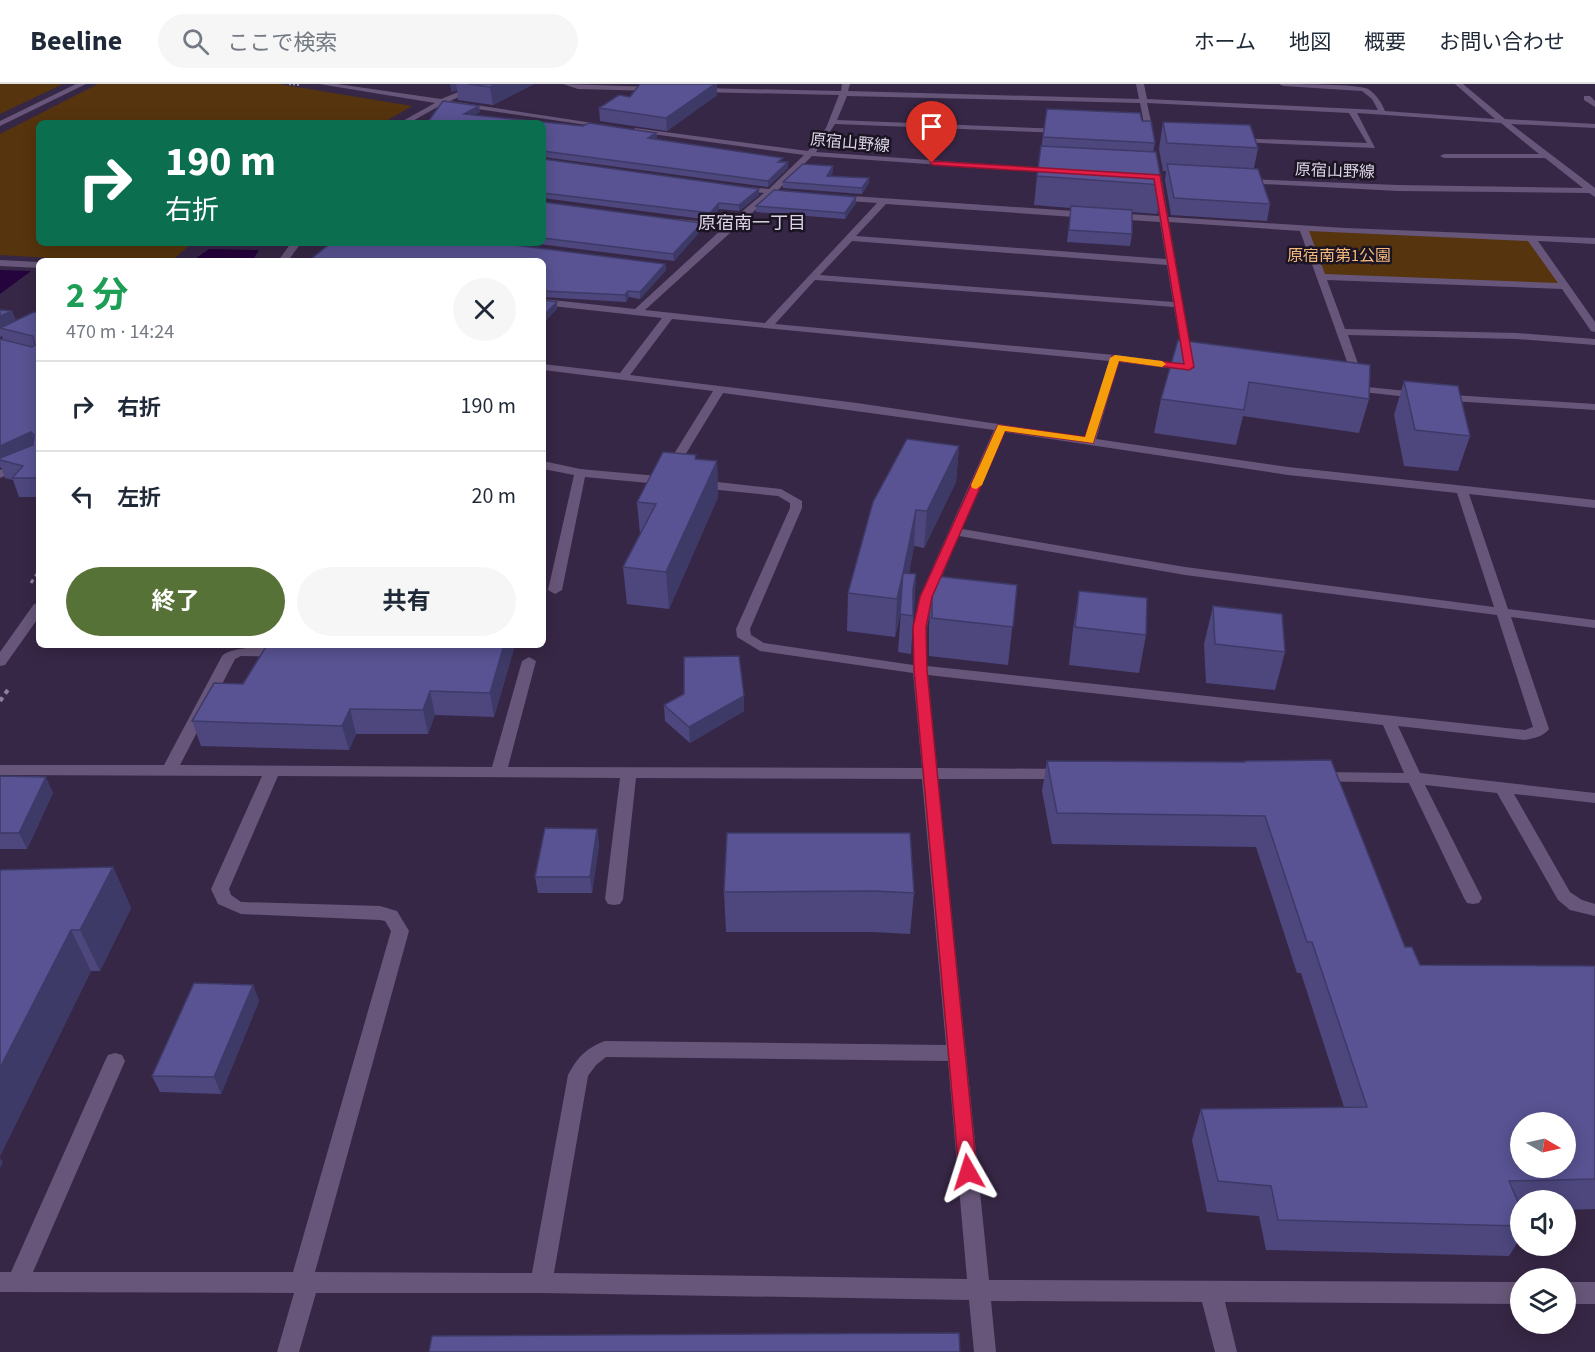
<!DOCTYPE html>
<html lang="ja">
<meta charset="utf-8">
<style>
body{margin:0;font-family:"Source Sans 3","Noto Sans JP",sans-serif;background:#f6f6f7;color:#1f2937;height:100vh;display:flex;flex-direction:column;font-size:22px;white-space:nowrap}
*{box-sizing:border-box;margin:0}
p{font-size:20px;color:#747a83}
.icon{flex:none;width:33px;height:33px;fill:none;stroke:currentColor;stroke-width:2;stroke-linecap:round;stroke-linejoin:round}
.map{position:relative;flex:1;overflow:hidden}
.panel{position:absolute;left:36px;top:174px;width:510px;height:390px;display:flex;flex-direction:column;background:#fff;border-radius:9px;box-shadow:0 3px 15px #0003}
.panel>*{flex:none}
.banner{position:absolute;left:36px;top:36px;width:510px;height:126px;border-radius:9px;box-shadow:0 3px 15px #0003;background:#0b6e4f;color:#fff;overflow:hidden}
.needle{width:39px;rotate:99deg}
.tools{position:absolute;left:1510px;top:1028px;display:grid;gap:12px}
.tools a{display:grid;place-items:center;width:66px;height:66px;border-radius:50%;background:#fff;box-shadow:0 3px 15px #0003;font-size:30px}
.pin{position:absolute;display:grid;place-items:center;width:51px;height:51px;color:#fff;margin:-62px -26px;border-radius:50% 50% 50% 0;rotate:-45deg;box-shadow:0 0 6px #0007}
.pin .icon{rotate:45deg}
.me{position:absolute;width:66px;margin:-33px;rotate:354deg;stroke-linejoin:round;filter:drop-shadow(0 0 4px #0008)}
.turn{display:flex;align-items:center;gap:21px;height:126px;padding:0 30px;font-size:27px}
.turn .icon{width:78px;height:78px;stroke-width:2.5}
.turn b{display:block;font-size:42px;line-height:51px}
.round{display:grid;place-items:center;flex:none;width:63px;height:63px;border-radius:32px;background:#f6f6f7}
.headline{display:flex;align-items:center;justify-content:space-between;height:102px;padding:0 30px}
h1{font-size:36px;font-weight:700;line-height:45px;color:#1e9e55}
.cta{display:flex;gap:12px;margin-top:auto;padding:12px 30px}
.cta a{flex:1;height:69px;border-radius:36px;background:#567236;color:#fff;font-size:24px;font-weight:700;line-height:69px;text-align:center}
.cta a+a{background:#f6f6f7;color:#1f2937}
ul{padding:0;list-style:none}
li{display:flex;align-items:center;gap:18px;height:90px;padding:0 30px;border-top:2px solid #e0e1e3}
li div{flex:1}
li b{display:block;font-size:22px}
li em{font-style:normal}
header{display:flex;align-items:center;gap:36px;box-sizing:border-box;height:84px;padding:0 30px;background:#fff;border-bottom:2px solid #e0e1e3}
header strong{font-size:28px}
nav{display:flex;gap:33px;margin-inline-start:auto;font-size:21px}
.search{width:420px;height:54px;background:#f6f6f7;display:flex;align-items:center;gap:15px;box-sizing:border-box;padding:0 21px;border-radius:33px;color:#747a83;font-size:22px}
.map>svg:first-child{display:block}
.green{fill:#56350e}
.water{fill:#25033c}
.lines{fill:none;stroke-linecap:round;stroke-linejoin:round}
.path-far2{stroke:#8e829b;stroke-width:2;stroke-dasharray:2 2;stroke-linecap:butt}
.path-far1{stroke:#8e829b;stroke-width:3;stroke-dasharray:4 4;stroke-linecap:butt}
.path{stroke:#8e829b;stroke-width:4;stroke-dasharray:4.5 4.5;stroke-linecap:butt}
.minor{fill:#675679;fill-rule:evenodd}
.wall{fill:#4d477e}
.shaded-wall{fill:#3e3a67}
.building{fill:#595393;stroke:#3e3a67;stroke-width:1.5;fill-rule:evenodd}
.route{fill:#e11d48;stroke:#92132f;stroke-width:1.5}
.slow{fill:#f59e0b}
.labels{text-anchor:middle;stroke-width:5;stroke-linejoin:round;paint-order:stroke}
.far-street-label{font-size:16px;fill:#ddd4e8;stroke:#1b1422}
.far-park-label{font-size:16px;fill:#f6ba7c;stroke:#1b1422}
.far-neighbourhood-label{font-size:18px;fill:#ddd4e8;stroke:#1b1422}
</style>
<header>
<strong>Beeline</strong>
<div class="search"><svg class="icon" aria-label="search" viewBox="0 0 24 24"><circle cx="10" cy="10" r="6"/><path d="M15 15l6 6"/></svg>ここで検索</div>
<nav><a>ホーム</a><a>地図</a><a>概要</a><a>お問い合わせ</a></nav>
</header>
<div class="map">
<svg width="1595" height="1268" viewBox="0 0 1595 1268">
<rect width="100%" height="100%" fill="#372746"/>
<path class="green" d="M0,0H63L0,30Z
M98,0H278L412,22L383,39H39V159H192L172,177H101L0,171V50Z
M1304,145L1532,156L1564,202L1321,193Z"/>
<path class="water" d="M209,165L259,166L252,177H192Z
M0,186L31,187L0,210Z"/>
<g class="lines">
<path class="path-far2" d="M289,0L300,1"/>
<path class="path-far1" d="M31,499L39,487"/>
<path class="path" d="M0,617L10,603"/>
<path class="minor" d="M76,0H86L0,42V37Z
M319,0H337L441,15L478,0H488L450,17L612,42L608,44L443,20L409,39H399L435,19Z
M563,0L656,3L660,5L656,7L578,5Z
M842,0H850L848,7L1139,15L1136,0H1144L1147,15L1378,26L1372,15L1362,7L1283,2L1279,0C1296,0 1357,0 1368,5C1377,11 1381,18 1385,27L1495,35L1455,0H1463L1505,35L1595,40V44L1511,40L1595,104V113L1589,109L1398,107L1244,99L1240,97L1244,95L1398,101L1583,104L1545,74H1444L1440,72L1444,70H1539L1501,39L1357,29L1375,64L1237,58H1234V54L1367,59L1349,29L1147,19L1155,56L1151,58L1147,56L1140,19L847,12L837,36L1063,45L1067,47L1063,49L835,40L816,68L1059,85L1063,87L1059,89L812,72L778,106L795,108V112L773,110L645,226L765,239L877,119L834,116L833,114L837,111L1089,128L1093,131L1089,134L886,120L856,152L1166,175L1160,138L1113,135L1109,132L1113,129L1159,132L1153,91L1157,89L1161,91L1168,133L1345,144L1595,154V160L1538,157L1595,238V248L1591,247L1562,205L1327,196L1345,245L1516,249L1595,255V261L1516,255L1348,251L1364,297L1359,300L1354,297L1300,147L1169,138L1193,278L1190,281L1196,284L1191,287L1119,278L1096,355L1288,383L1595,416V424L1469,410L1508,525L1595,536V544L1511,533L1549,645C1543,653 1534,654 1525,656L1398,642L1420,689L1595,709V719L1514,710L1570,808L1582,816L1595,820V832L1570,826L1558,816L1497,709L1425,701L1482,814L1479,819L1473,820L1467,819L1464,814L1409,699L1311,697L1309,693L1311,689L1317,688L1404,689L1383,641L928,591L937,684L1065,685L1071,686L1073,690L1071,694L1065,695H938L989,1196L1521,1198V1220L1225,1218L1237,1268H1215L1202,1218L991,1217L996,1268H974L969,1216L541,1209H316L299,1268H277L294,1209L0,1208V1188H11L105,977L108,971L115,969L122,971L125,977L33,1188H293L391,847L385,837L380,836L241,830L218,820L211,805L262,692L0,691V681H164L222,572C231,562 280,560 289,569L282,573L241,572L235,575L180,681L492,683L522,577L529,573L536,577L508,683L922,684L913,589L760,567L737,553L736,545L790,424V419L778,412L699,404L693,400L699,396L781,405L802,417V424L750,545L751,551L764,559L913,581V543L919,514L994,346L723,309L676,386L670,390L664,386L713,307L543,286V280L620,289L662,234L543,221V215L635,225L722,145L681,140L677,137L678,135L727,140L764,109L736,106V102L769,105L804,71L638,48L634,46L635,44L808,67L826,44L839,11L698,8L694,6L698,4L841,7ZM1309,147L1528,157L1558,199L1325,190ZM852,157L1167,181L1173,218L820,191ZM815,196L1174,223L1184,280L1115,271L775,240ZM672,235L1109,277L1085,353L857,319L630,291ZM1005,348L1288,391L1457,409L1494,523L1185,483L962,445ZM959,452L1185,491L1497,531L1533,643L1525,646L927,582V543L933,514ZM278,692L620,694L605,815L608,820L614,821L620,820L623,815L636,694L922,695L946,961L605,957C586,964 577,974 568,991L532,1189L315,1188L409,847L397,827L380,822L241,818L231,811L229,805ZM606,973L948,977L967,1195L554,1189L588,992L596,981Z
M1584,12H1590L1595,17V23L1584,16Z
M291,159H301L288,177H278Z
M0,176L39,178V184L0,182Z
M1348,301L1436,310L1595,320V326L1436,316L1344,306L1343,304Z
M39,369V377L0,394V386Z
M543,377L580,385L669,393L675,397L669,401L585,393L562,506L555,510L548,506L574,391L543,385Z
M39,519V533L5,581L0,582V568L34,520Z
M1566,1198H1595V1220H1566Z"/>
</g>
<path class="wall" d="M450,0H534L493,21L458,16L457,6L452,8Z
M640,0H717V11L667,47L600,37L599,24L630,13Z
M1047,25L1155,59L1153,68L1162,101L1157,130L1132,128V150L1130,162L1067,158L1071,124L1034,121L1037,92Z
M480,28L473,31L656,49L657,54L655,55L788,78V84L768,103L543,73V39H427Z
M1163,38L1258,64L1254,84L1270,120L1267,137L1171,131L1165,96L1166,87H1163L1159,65Z
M543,75L759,111L739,127L719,125L710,136L543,114Z
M833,82V88L830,92L869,94V99L862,110L783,104V98Z
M856,113V119L845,135L756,128V122Z
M543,118L702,145L674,177L531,159H543Z
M331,159H498L665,180L666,186L640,215L629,213L626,218L543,213V177H313L312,174Z
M0,226L12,227L16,237L39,229V413H19L13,396L5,394L1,383L0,384V255L3,256L2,252L0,253Z
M1178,256L1369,315L1359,349L1243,332L1236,361L1154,349L1161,315Z
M1404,297L1470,352L1458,387L1404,382L1394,331Z
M959,362L956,398L924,464L914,462L909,489L916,490L911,570L898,568L901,527L895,553L847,547L848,509Z
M696,375L717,377L718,413L669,525L627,520L623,483L640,450L637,418Z
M1017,501L1008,581L929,572V543L932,505Z
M1079,507L1146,551L1139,589L1069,581L1073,545Z
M1213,522L1285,568L1275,606L1206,599L1204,560Z
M323,561H515L494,633L435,631L428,650H356L349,666L201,662L192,637L243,600Z
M684,610L744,627L690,659L665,637L664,621Z
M1047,677L1244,678L1245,677L1420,881L1595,882V1125L1566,1126V1116H1521V1153L1509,1172L1266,1166L1259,1132L1207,1128L1192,1056L1201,1025L1344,1023L1301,889H1297L1256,763L1052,760L1042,707Z
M0,692L53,709L27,765H0Z
M597,745L599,761L592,809H538L535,793Z
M727,749L914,809L910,850L873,848H726L724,808Z
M113,783L131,824L100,887H91L0,1072V786Z
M253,901L259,917L221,1010L160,1008L152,992Z"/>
<path class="shaded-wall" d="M450,0H456L457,6L452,8Z
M497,0H534L493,21L490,3Z
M715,0H717V11L667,47L666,34Z
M479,22L480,28L464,36V30Z
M656,49L657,54L649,60L648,54Z
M788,78V84L768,103V97Z
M833,82V88L827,98V92Z
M869,94V99L862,110V104Z
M759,105V111L739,127V121Z
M856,113V119L845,135V129Z
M719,119V125L710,136V129Z
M702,139V145L674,177L673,170Z
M665,180L666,186L640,215V208Z
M628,207L629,213L626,218L625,211Z
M557,218V225L543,240V232Z
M12,227L19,244L0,245V232Z
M31,348L38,367L0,376V362Z
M959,362L956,398L924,464L927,427Z
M717,377L718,413L669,525L666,488Z
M916,426L914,462L901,526L903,489Z
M903,489L901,527L895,553L897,515Z
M916,490L914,528L913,532V505Z
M504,561H515L494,633L490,609Z
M430,607L435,631L428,650L423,626Z
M744,612V627L690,659L689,643Z
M350,625L356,650L349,666L342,642Z
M46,693L53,709L27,765L19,749Z
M597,745L599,761L592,809L590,793Z
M113,783L131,824L100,887L80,846Z
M71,846L91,887L0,1072V984Z
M253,901L259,917L221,1010L214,993Z
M0,1074L3,1078L0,1084Z"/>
<path class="building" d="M468,0H497L490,3Z
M640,0H715L666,34L599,24L619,11L630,13Z
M443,17L479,22L464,30L583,42L589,39L656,49L648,54L783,74L778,78H788L768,97L543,67V39H427Z
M1047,25L1140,29L1142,37H1151L1155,59L1043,53Z
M1163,38L1250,41L1258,64L1167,59Z
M1041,62L1156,68L1162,101L1037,92Z
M543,75L759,105L739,121L719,119L710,129L543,109Z
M803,80L833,82L827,92L869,94L862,104L783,98Z
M1167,80L1258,85L1270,120L1174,114Z
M774,106L856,113L845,129L756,122Z
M543,118L702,139L673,170L543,154Z
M1071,122L1132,126V150L1069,146Z
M331,159H498L665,180L640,208L628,207L625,211L543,207V177H332L312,174Z
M543,216L557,218L543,232Z
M0,226L12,227L0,232Z
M34,228L39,229V394H12L23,382L0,376V374L33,361L34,351L31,348L0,362V255L32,263L35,261L33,252L0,244Z
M1178,256L1370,281L1369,315L1249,298L1244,326L1161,315Z
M1404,297L1458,302L1470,352L1415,346Z
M907,355L959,362L927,427L916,426L903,489L916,490L913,505V532L900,530L903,489L897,515L848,509L873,418Z
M663,368L696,371L695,375L717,377L666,488L623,483L656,420L637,418Z
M935,492L1017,501L1013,543L932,534V505Z
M1079,507L1147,514L1146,551L1075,543Z
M1213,522L1282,530L1285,568L1215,560Z
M267,561H504L490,609L430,607L423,626L350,625L342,642L192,637L214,599L243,600Z
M739,572L744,612L689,643L664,621L684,610V573Z
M1331,676L1405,863H1412L1420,881L1595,882V1095L1509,1097L1521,1125V1142L1278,1136L1271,1102L1218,1097L1201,1025L1367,1023L1312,858H1307L1265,732L1057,729L1047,677L1245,678V677ZM1521,1038H1566V1083H1521Z
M0,692L46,693L19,749H0Z
M545,744L597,745L590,793H535Z
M727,749H910L914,809L875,807L724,808Z
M113,783L80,846H71L0,984V786Z
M194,899L253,901L214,993L152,992Z
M959,1249L960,1268H429L432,1252Z"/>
<path class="route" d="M930,77L1160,91L1194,283L1189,286L1119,277L1093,359L1005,347L932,513L926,543L927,586L977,1088L975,1093L968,1096L961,1093L959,1088L914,586L913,543L920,513L998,341L1085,353L1112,272L1184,280L1154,95L932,81Z"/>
<path class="slow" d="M1115,271L1162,277L1166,280L1162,283L1119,277L1093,359L1005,347L982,401L976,405L972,404L971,401L998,341L1085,353L1110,274Z"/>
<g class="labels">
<g class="far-street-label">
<text transform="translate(850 58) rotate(5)" y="6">原宿山野線</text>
<text transform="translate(1335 86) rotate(2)" y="6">原宿山野線</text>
</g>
<g class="far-park-label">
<text x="1339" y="177">原宿南第1公園</text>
</g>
<g class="far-neighbourhood-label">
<text x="752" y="145">原宿南一丁目</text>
</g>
</g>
</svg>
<div class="tools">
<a><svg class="needle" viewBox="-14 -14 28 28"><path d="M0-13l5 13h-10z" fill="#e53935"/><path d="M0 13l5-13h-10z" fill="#747a83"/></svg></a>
<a><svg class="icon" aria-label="sound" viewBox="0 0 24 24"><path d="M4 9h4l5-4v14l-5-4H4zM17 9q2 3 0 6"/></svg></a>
<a><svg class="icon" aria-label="layers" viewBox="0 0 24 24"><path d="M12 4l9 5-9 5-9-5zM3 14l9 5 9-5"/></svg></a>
</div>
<div class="pin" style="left:932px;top:79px;background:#d93025"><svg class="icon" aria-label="arrive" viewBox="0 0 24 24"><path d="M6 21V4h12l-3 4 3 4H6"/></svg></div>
<svg class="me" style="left:968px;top:1088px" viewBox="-20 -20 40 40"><path d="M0-17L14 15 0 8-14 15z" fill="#e11d48" stroke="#fff" stroke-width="4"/></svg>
<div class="banner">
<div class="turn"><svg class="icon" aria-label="right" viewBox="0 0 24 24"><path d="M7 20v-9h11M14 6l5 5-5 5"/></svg><div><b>190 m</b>右折</div></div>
</div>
<section class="panel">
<div class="headline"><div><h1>2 分</h1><p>470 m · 14:24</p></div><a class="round"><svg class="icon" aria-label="close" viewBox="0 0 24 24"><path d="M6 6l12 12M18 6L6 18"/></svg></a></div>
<ul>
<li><svg class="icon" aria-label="right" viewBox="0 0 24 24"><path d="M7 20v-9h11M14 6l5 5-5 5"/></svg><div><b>右折</b></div><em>190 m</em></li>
<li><svg class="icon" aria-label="left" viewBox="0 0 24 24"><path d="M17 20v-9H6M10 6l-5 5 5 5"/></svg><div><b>左折</b></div><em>20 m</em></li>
</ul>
<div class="cta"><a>終了</a><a>共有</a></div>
</section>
</div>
